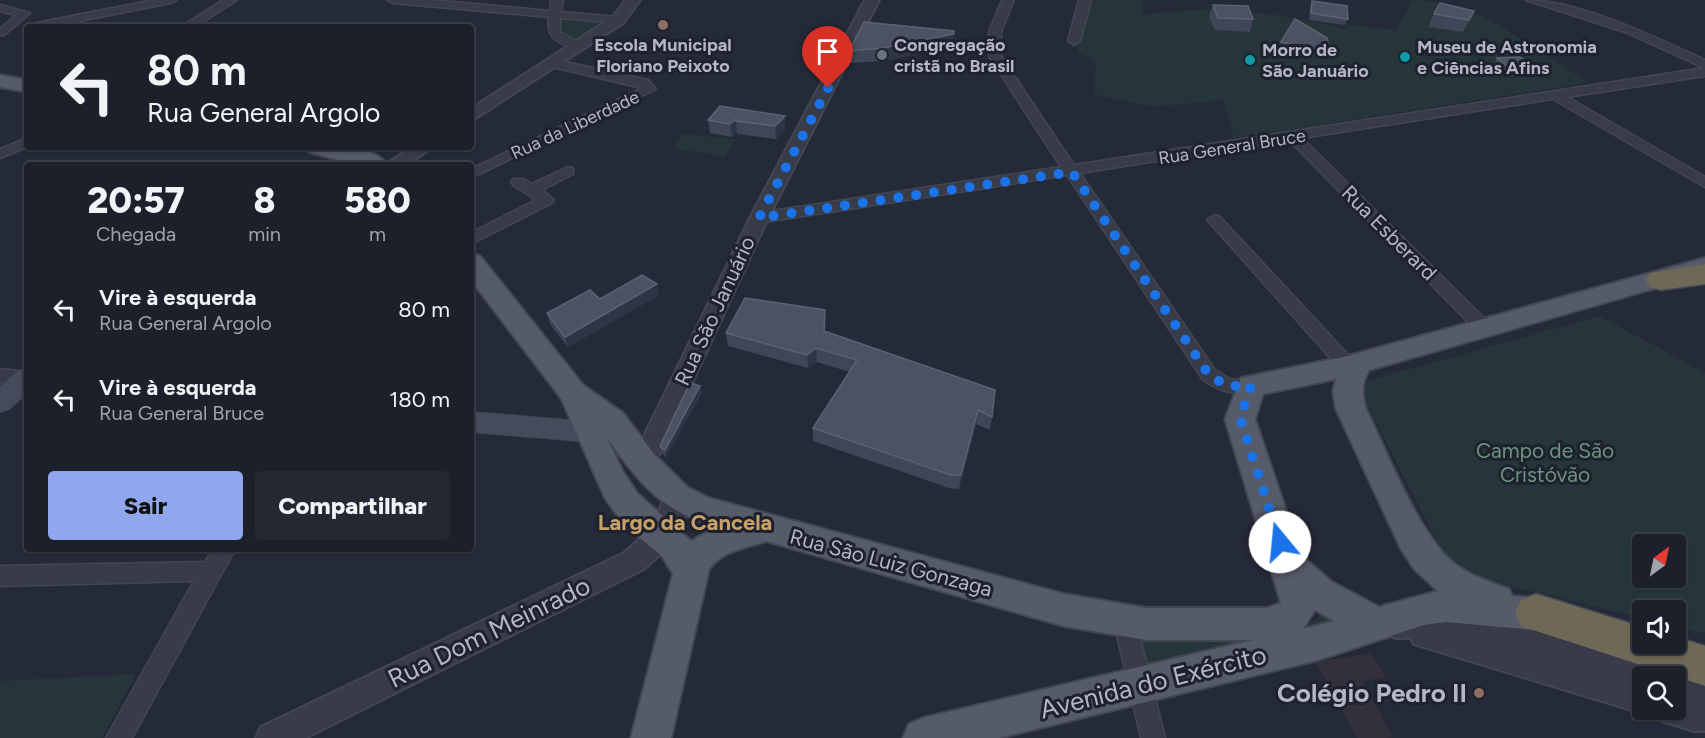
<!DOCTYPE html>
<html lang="pt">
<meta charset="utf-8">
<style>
body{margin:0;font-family:Figtree,sans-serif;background:#252833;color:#f1f3f6;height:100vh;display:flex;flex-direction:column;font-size:22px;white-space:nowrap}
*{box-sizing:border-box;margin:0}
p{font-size:20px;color:#a0a3a9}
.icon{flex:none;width:33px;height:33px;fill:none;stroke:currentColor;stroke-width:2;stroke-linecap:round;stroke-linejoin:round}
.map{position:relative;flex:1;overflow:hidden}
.details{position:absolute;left:24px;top:162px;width:450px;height:390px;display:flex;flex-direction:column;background:#1c202b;border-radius:6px;box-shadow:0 2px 4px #0004,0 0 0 2px #3a3e47}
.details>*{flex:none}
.top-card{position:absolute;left:24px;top:24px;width:450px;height:126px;border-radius:6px;box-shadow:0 2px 4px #0004,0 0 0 2px #3a3e47;background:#1c202b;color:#f1f3f6;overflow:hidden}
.needle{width:39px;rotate:33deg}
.buttons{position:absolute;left:1632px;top:534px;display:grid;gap:12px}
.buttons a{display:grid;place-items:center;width:54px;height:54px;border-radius:6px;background:#1c202b;box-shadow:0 2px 4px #0004,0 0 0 2px #3a3e47;font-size:30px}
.pin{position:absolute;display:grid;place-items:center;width:51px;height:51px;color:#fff;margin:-62px -26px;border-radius:50% 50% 50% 0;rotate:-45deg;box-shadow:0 0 6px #0007}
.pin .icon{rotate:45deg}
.me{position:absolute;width:66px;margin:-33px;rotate:343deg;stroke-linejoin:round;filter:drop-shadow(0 0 4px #0008)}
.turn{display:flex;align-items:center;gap:21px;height:126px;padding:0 24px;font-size:27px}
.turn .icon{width:78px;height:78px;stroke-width:2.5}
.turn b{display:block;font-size:42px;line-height:51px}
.eta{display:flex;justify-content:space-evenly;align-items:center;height:102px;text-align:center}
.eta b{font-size:36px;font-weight:800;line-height:42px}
.action{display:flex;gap:12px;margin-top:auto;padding:12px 24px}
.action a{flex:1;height:69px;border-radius:6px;background:#90a6ed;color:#111;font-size:24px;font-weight:800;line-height:69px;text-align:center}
.action a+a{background:#252833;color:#f1f3f6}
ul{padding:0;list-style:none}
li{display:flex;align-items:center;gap:18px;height:90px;padding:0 24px}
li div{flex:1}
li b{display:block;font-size:22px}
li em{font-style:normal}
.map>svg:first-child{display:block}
.medical{fill:#332f3b}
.green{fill:#26353a;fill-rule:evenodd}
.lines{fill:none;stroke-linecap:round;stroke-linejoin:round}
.minor-casing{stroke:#414652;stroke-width:3}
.tertiary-casing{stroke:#414652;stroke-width:4}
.secondary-casing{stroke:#414652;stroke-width:2}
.primary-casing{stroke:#414652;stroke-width:4}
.motorway-casing{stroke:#434754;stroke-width:3}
.minor{fill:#383c49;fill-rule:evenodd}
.tertiary{fill:#383c49;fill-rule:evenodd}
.secondary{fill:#464b5c;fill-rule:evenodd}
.primary{fill:#565b69;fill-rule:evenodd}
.motorway{fill:#6e6956;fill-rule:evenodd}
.wall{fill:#404657}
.shaded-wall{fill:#303546}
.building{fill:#4c5263;stroke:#5c6272;stroke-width:1.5}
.route{stroke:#1a73e8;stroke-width:10;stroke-dasharray:0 18}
.education-dot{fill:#8d6e63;stroke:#1d222e;stroke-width:2}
.worship-dot{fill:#6b7280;stroke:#1d222e;stroke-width:2}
.culture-dot{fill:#0f9aa8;stroke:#1d222e;stroke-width:2}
.labels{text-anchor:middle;stroke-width:6;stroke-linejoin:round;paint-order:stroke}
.far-poi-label{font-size:18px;font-weight:bold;fill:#b3b7c5;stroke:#1d222e;text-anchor:start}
.far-street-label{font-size:18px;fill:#b3b7c5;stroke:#1d222e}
.street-label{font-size:21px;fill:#b3b7c5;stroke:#1d222e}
.park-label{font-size:21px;fill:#6d947c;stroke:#1d222e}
.neighbourhood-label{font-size:22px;font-weight:bold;fill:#c9a26a;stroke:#1d222e}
.near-street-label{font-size:26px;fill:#b3b7c5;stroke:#1d222e}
.near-poi-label{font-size:26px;font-weight:bold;fill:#b3b7c5;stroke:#1d222e;text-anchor:end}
</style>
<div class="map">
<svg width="1705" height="738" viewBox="0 0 1705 738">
<rect width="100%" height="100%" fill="#252a39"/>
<path class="medical" d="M1371,653L1386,677L1362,681L1393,737L1388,738H1357L1316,662Z"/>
<path class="green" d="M1091,0H1143L1141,15C1215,5 1274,11 1345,29V25L1397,30L1412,0C1479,0 1536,50 1589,83L1234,138L1223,100L1152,107L1093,94L1096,61L1077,52Z
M563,18L605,21L606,24L595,26L596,30L573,42L561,36L555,23Z
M683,133L735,140L725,157L673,148Z
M1600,316L1705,373V633L1676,626V610H1642V618L1470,576L1447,561L1361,393L1367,381ZM1642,544H1676V578H1642Z
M1327,607L1345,618L1304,633L1162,666L1142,664L1139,640L1165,635L1298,629L1316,620Z
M136,674L102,738H0V681Z"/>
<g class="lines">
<g class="minor-casing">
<path id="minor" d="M154,0H177L171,3L49,27H27V29L25,27L31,24Z
M223,0H237L195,27H181Z
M387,0H431L550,11L551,0H563L561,12L618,17L624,20L618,23L560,18V32L583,45L577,49C559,44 545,38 549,17L393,3Z
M1002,0H1014L1001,32V56L1074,165L1704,68L1625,32L1526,0C1579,0 1657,38 1705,60V76L1567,97L1705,177V187L1553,99L1302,138L1491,325L1494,329L1491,333H1479L1289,140L1080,173L1215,370L1230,379L1257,381L1260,386L1257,391C1236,397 1220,391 1203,380L1067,175L759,223L754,221L751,218L754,215L759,213L1061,167L989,56V32Z
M1079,0H1091L1080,41L1074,45L1068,41Z
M0,5L30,13L4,35H0V29L16,15L0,11Z
M552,59L648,80L656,89L471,178V169L642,88L548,66V60Z
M27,138V147L0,158V149Z
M568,167L573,168V174L542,190L554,200L552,203L471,244V233L536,200L513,185L511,182L513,179H523L531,184Z
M1215,215L1220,217L1354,361L1357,366L1354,371H1342L1210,223L1207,220Z
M0,369L27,372V384L0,383Z
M213,549H235L132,738H106L194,581L0,586V566L205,562Z
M1125,612L1133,615L1136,622L1165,738H1141L1114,622L1117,615Z"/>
</g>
<g class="tertiary-casing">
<path id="tertiary" d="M626,0H640L623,23L471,121V109L613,17Z
M865,0H879L768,218L655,463L652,470L643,473L634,470L631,463L750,218Z
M412,147H433L406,165H385Z
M676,486L685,489C699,517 663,553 644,569L305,738H256L261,727L624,553L654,526L667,489Z
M1395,612L1456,613L1481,617L1656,662L1667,666L1669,671L1676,668L1705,676V731H1694L1662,721L1658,710H1676V676H1642V710H1650L1642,713L1414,644L1411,638H1395L1385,634L1381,625L1385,616Z"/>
</g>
<g class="secondary-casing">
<path id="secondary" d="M27,369V393L9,409L0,412V387L18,371Z
M471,412L592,422L602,425L606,432L602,439L592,442L471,432Z"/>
</g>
<g class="primary-casing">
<path id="primary" d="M0,75L27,80V92L0,87Z
M306,147C330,147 372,143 387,165H358L309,152Z
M471,254L480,256L583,385L623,413L654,454L687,487L709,498L1064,594L1146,608H1267L1281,603L1225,419L1241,378L1348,356L1705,258V274L1369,370C1361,383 1362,395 1366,409C1387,451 1419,536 1455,564C1471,576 1490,582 1509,589L1512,596L1555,600L1568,605L1573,616L1568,627L1555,632L1446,622L1424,625L1318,660L999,738H903L909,724L923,718L1253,640H1146L1064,626L766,541C744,549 725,549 709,569L671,738H631L673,574L662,556L624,525L605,498L561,398L471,280ZM1336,379L1333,391L1336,409L1401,549L1414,569L1438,591L1379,607L1332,582L1301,555L1255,419L1263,394ZM607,438C641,484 659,510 717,527L691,541L637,493L622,470ZM1315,610L1334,621L1303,629Z"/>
</g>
<g class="motorway-casing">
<path id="motorway" d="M1705,264V284L1661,290L1650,287L1646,280L1650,273Z
M1536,594L1642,627V644H1676V637L1705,646V686L1521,626L1515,613L1521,600Z"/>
</g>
<use href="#minor" class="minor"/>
<use href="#tertiary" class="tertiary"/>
<use href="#secondary" class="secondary"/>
<use href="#primary" class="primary"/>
<use href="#motorway" class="motorway"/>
</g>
<path class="wall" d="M1312,1L1348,19L1345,25L1309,20L1310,7Z
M1213,5L1253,19L1250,32L1215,30L1209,17Z
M1474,11L1463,32L1428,27L1434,14Z
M864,22L953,46L883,61L849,63V51Z
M1281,42L1331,53L1329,59L1279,48Z
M1497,58L1534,67L1530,73L1507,75L1493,65Z
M785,116V129L776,139L738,134L737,132L732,137L710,133L708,120Z
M659,295L568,347L550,324L547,313L600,299Z
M825,310V332L992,417L990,430L976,424L959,489L949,488L813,441V428L850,372L817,362L808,368L728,346L726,333Z
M702,393L666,457L662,453L660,446Z"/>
<path class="shaded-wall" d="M954,34L953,46L883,61V48Z
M785,116V129L776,139L775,126Z
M736,119L737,132L732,137L730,124Z
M657,284L659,295L568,347L565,337Z
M825,310L826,324L824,345V331Z
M816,348L817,362L808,368L807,355Z
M700,386L702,393L666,457L665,450Z
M978,410L976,424L959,489L961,475Z"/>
<path class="building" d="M1312,1L1347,6L1348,19L1311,13Z
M1440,3L1474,11L1469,20L1434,14Z
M1213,5L1248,6L1253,19L1218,18Z
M1295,19L1327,38L1331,53L1281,42Z
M864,22L954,31V34L883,48L849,51Z
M1520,57L1534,67L1510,69L1497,58Z
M720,106L785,116L775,126L736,121V119L730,124L708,120Z
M642,275L657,284L565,337L547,313L590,290L600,299Z
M745,298L825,310L824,331L995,390L992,417L978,410L961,475H951L813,428L857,360L816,348L807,355L726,333Z
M690,383L700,386L665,450L660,446Z"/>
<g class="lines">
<path class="route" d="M828,88L759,218L1072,172L1209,375L1227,386H1251L1240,418L1280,542"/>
</g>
<g class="education-dot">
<circle cx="663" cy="25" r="6"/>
<circle cx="1479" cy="693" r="6"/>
</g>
<circle class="worship-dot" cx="882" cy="55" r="6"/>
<g class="culture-dot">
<circle cx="1405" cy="57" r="6"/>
<circle cx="1250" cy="60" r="6"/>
</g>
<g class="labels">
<g class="far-poi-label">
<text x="663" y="51" text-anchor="middle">Escola Municipal<tspan x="663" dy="21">Floriano Peixoto</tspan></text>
<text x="894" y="51">Congregação<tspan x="894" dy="21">cristã no Brasil</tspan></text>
<text x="1417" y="53">Museu de Astronomia<tspan x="1417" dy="21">e Ciências Afins</tspan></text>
<text x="1262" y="56">Morro de<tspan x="1262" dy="21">São Januário</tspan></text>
</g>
<g class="far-street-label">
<text transform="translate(575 125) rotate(-25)" y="6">Rua da Liberdade</text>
<text transform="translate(1232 147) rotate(-9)" y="6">Rua General Bruce</text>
</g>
<g class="street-label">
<text transform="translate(1389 233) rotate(45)" y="7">Rua Esberard</text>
<text transform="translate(715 311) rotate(-65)" y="7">Rua São Januário</text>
<text transform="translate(891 563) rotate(15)" y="7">Rua São Luiz Gonzaga</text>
</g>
<g class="park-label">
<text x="1545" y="458">Campo de São<tspan x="1545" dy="24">Cristóvão</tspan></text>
</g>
<g class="neighbourhood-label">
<text x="685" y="530">Largo da Cancela</text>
</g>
<g class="near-street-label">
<text transform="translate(489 632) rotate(-26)" y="9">Rua Dom Meinrado</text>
<text transform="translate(1153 682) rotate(-14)" y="9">Avenida do Exército</text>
</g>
<g class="near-poi-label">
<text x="1467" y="702">Colégio Pedro II</text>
</g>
</g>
</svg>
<div class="buttons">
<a><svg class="needle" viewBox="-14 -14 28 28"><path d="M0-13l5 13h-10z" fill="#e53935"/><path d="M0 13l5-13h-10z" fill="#a0a3a9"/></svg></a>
<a><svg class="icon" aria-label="sound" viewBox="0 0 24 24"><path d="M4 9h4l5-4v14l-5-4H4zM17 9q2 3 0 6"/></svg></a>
<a><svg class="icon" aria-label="search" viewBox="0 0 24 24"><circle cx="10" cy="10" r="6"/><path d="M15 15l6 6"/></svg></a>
</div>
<div class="pin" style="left:828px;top:88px;background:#d93025"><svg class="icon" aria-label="arrive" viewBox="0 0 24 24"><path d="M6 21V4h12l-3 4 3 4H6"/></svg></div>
<svg class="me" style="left:1280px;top:542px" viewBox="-20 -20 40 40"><circle r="19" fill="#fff"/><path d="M0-13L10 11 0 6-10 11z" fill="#1a73e8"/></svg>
<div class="top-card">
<div class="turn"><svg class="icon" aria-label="left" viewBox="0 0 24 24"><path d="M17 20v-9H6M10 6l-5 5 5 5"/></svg><div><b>80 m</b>Rua General Argolo</div></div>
</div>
<section class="details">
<div class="eta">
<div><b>20:57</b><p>Chegada</p></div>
<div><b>8</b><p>min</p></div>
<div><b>580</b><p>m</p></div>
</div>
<ul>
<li><svg class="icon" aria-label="left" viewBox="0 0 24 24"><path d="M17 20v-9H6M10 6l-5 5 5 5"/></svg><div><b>Vire à esquerda</b><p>Rua General Argolo</p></div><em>80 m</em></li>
<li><svg class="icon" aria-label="left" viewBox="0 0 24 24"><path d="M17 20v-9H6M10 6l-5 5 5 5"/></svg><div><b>Vire à esquerda</b><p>Rua General Bruce</p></div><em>180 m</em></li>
</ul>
<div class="action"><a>Sair</a><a>Compartilhar</a></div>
</section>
</div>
